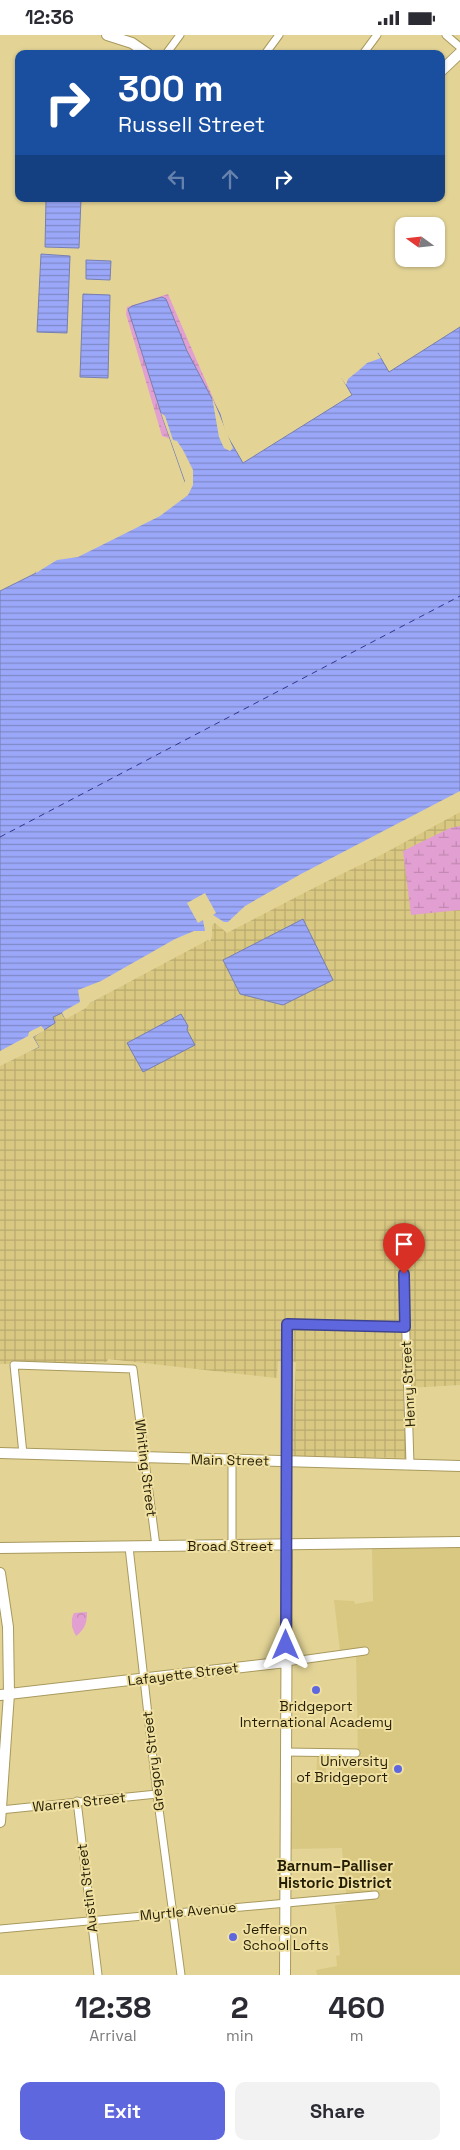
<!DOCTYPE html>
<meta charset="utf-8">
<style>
body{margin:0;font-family:"Space Grotesk",sans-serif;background:#f2f2f3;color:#2b2b33;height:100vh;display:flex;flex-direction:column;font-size:19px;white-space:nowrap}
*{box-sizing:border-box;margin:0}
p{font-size:16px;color:#7c7c81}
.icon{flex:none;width:28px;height:28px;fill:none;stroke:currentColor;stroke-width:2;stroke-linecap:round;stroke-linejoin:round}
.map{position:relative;height:1940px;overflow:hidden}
.details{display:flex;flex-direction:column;background:#fff;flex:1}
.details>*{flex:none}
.top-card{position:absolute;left:15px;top:15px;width:430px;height:152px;border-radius:10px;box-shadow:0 1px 4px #0004;background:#1a4fa0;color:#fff;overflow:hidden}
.needle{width:32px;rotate:285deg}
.tools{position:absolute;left:395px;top:182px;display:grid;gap:10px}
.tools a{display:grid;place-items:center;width:50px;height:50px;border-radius:10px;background:#fff;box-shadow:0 1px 4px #0004;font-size:25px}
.pin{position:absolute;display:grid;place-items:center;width:42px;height:42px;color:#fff;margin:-51px -21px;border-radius:50% 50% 50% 0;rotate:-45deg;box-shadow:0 0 5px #0007}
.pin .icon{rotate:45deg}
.me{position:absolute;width:55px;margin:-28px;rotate:0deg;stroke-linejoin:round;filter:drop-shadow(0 0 4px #0008)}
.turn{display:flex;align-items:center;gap:18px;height:105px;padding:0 20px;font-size:22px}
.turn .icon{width:65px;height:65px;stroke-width:2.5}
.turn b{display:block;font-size:35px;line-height:42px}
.lanes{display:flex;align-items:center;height:48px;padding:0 20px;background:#0003;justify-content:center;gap:25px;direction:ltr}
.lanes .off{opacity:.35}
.eta{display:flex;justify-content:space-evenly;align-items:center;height:85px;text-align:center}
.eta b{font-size:30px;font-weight:600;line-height:35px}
.primary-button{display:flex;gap:10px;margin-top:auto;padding:10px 20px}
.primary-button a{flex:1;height:58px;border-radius:10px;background:#5f67df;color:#fff;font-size:20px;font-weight:600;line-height:58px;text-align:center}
.primary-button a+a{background:#f2f2f3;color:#2b2b33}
.status{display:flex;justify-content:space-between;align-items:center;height:35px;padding:0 25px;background:#fff;direction:ltr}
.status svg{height:14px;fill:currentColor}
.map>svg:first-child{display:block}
.built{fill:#d9c882}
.industrial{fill:url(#industrial-grid)}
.wetland{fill:url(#wetland-marsh)}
.park{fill:url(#park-crowns)}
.water{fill:url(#water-rules);stroke:#777fb0}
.pier{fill:#e3d496}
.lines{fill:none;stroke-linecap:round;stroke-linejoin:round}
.ferry{stroke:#333590;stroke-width:1;stroke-dasharray:6 5;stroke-linecap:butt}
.street-casing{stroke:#a8995d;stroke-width:9}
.secondary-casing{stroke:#a8995d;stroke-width:12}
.street{stroke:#fff;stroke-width:7}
.secondary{stroke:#fff;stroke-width:10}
.route-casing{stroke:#3e4391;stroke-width:12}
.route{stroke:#5f67df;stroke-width:9}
.poi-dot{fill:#5f67df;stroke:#f0e1a3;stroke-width:2}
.labels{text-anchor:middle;stroke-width:4;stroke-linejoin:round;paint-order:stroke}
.street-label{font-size:14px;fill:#241e05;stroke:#f0e1a3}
.poi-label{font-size:14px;fill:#241e05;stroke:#f0e1a3}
.neighbourhood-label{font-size:15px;font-weight:bold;fill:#241e05;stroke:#f0e1a3}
</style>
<div class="status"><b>12:36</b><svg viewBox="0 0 49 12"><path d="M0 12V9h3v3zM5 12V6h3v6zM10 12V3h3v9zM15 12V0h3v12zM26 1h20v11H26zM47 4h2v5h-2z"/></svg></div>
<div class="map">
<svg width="460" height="1940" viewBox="0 0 460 1940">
<defs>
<pattern id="industrial-grid" width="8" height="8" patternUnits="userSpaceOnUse" patternTransform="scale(1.25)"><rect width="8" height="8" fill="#d9c882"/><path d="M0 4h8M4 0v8" fill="none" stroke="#baab6f"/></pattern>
<pattern id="wetland-marsh" width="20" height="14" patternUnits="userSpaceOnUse" patternTransform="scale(1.25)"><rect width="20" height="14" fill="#e29fd1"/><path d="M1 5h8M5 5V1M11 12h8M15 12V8" fill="none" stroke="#c288b2"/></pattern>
<pattern id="park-crowns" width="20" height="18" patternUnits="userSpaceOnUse" patternTransform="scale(1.25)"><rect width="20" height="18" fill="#e29fd1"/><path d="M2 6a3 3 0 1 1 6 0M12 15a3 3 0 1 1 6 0" fill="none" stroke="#c288b2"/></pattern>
<pattern id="water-rules" width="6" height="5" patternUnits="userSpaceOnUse" patternTransform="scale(1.25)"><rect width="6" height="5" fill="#9ba8f9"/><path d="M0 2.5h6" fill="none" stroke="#7e88c8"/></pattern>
</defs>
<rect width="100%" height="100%" fill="#e3d496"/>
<path class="built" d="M460,1513V1940H317L316,1935L337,1931L336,1921L340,1920L335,1870L347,1868L342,1813L290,1814L291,1748L316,1747L317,1722H326V1747L337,1746V1722H358L356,1615L340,1616L334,1565L354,1566L355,1569L373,1566L372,1514Z"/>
<path class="industrial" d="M460,777V1350L409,1353L411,1423L294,1421L292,1418L296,1327L278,1326L277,1343L108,1324L107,1327L0,1329V1028L38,1012L33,1002L55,988L53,982L62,978L64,982L215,885L226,895L383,819Z"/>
<path class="wetland" d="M168,259L220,379L216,391L177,406L162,401L126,279L127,272Z
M460,791V875L411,880L403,816L450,793Z"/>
<path class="park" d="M87,1577C87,1588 85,1594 76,1601C72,1594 70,1585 74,1578Z"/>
<path class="water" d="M46,164H81L79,213L45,212Z
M41,219L70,221L67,298L37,297Z
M86,225L111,226L110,245L86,244Z
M83,259L110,260L108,343L80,342Z
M162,262L166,264L187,316L220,379L225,397L243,428L352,360L342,343L378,318L389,337L460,292V774L226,895L217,887L210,889V900L64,982L62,978L53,982L55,988L33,1002L39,1012L0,1028V556L36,538L37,530L74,518L178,461L185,447L161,378L128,274L132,271Z
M303,884L333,945L283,970L240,959L223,925Z
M181,979L188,991L187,995L195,1010L143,1037L127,1008Z"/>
<path class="pier" d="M376,316L381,323L367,328L358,336L348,344L346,350L340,341L351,329Z
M212,362L233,413L230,416L224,413L219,402Z
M161,378L165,381L173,405L177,406L183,415L193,435V450L188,460L160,481L78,522L57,525L36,538L34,532L35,528L64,513L73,515L177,459L185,446Z
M460,756V777L227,898L215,888L212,890V901L210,907L208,905L90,968L86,973L66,984L64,982L62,978L64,976L80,967L78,955L101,946L175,904L194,896H205L203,885L198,888L187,868L205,858L216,878L213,880L224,887H228L245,871L301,839Z
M41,991L44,994V996L33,1002L39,1012L0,1031V1016L28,1001L29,997Z"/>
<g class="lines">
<path class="ferry" d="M0,802L460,561"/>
<g class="street-casing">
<path id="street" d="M446,0L460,12
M166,19L180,0
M265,19L279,0
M363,19L377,0
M404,1239L410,1429
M23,1419L14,1330L133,1334L156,1511
M287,1510V1289L405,1292
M232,1511V1425
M129,1512L157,1759L181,1940
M286,1627L365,1616
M285,1717L356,1718
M77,1766L98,1940
M0,1775L157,1759
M0,1894L375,1860"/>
</g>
<g class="secondary-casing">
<path id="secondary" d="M107,0L132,8L148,19
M441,36L460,18
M0,1418L460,1431
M0,1513L460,1507
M0,1538L8,1592L9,1659L0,1787
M0,1660L286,1627
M285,1940L287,1510"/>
</g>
<use href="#street" class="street"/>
<use href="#secondary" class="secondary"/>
</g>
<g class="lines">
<g class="route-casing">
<path id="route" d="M286,1610L287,1289L405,1292L404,1239"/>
</g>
<use href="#route" class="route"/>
</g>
<g class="poi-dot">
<circle cx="316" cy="1655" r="5"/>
<circle cx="398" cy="1734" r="5"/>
<circle cx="233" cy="1902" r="5"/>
</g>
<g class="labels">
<g class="street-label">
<text transform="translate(408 1349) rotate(-93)" y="5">Henry Street</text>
<text transform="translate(230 1425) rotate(1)" y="5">Main Street</text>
<text transform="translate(146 1433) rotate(83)" y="5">Whiting Street</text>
<text x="230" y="1516">Broad Street</text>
<text transform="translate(183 1639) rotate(-7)" y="5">Lafayette Street</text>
<text transform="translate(153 1726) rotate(-97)" y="5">Gregory Street</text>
<text transform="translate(79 1767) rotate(-6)" y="5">Warren Street</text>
<text transform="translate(87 1853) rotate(-97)" y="5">Austin Street</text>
<text transform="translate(188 1876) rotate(-5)" y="5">Myrtle Avenue</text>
</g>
<g class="poi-label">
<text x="316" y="1676">Bridgeport<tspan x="316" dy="16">International Academy</tspan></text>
<text x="388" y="1731" text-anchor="end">University<tspan x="388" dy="16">of Bridgeport</tspan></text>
<text x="243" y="1899" text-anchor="start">Jefferson<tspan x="243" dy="16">School Lofts</tspan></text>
</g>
<g class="neighbourhood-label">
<text x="335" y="1836">Barnum–Palliser<tspan x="335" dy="17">Historic District</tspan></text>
</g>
</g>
</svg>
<div class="tools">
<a><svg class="needle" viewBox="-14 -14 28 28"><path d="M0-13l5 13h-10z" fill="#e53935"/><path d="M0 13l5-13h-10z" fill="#7c7c81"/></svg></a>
</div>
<div class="pin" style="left:404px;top:1239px;background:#d93025"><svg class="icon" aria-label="arrive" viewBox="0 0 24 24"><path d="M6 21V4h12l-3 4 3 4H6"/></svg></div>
<svg class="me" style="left:286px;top:1610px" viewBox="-20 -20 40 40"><path d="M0-17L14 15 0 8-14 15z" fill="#5f67df" stroke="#fff" stroke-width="4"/></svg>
<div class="top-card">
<div class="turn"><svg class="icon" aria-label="right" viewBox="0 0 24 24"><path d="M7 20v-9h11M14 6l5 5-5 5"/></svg><div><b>300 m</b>Russell Street</div></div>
<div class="lanes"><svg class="icon off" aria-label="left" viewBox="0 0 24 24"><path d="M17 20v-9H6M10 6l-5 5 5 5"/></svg><svg class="icon off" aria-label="ahead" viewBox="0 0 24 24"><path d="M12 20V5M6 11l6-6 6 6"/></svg><svg class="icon" aria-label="right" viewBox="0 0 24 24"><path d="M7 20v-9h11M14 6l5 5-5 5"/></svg></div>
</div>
</div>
<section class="details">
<div class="eta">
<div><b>12:38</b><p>Arrival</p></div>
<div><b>2</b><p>min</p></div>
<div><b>460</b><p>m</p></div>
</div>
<div class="primary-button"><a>Exit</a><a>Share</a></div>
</section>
